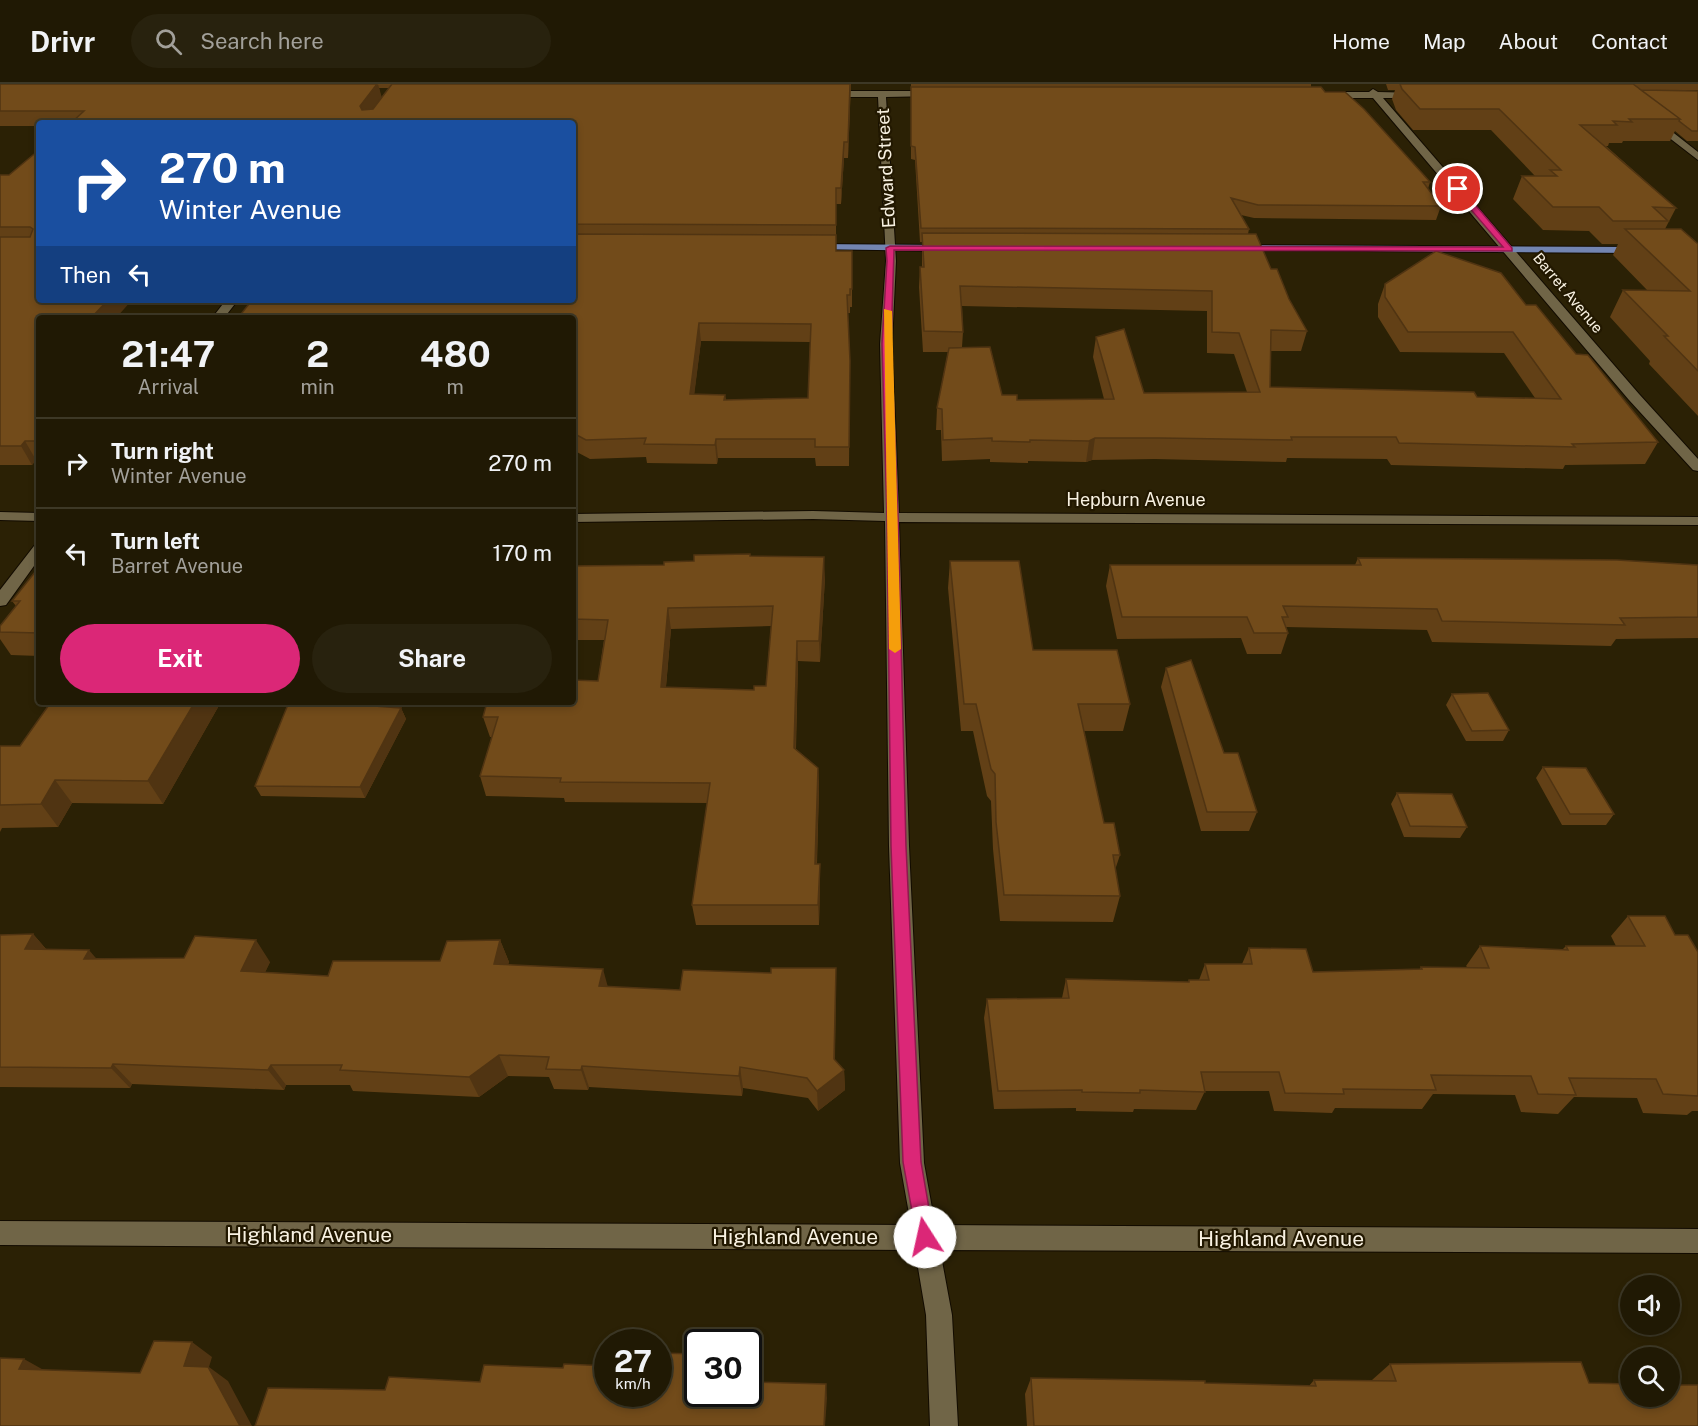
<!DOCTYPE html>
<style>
body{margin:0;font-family:"Public Sans",sans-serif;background:#28220e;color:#f1f3f6;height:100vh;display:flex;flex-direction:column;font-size:22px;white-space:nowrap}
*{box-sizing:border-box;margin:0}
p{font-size:20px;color:#a2a09a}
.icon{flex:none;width:33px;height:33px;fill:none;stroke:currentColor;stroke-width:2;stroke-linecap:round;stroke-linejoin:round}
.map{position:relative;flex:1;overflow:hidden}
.sheet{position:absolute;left:36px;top:231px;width:540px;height:390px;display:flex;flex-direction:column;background:#201904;border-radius:6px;box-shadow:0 3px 9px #0003,0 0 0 2px #3d3826}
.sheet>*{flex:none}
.banner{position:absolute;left:36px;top:36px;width:540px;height:183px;border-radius:6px;box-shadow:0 3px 9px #0003,0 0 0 2px #3d3826;background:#1a4fa0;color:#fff;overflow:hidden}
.buttons{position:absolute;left:1620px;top:1191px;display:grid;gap:12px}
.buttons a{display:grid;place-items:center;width:60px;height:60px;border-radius:50%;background:#201904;box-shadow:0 3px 9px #0003,0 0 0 2px #3d3826;font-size:30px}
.speed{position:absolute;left:594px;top:1245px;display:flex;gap:12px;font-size:30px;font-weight:700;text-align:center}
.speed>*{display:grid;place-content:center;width:78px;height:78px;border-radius:50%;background:#201904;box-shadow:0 3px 9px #0003,0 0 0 2px #3d3826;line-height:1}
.speed small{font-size:15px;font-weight:400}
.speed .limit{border:3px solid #111;border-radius:9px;background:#fff;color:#111}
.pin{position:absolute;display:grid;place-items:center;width:51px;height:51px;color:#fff;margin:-26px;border:3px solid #fff;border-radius:50%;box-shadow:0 2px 6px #0007}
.me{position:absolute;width:66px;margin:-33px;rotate:350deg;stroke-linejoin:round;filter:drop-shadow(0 0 4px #0008)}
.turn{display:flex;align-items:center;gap:21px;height:126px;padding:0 24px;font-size:27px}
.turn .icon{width:78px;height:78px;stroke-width:2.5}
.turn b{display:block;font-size:42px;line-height:51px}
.then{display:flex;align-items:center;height:57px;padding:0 24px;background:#0003;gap:12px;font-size:22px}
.eta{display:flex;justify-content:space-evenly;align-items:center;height:102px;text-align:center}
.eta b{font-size:36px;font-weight:700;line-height:42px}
.cta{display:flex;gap:12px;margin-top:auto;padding:12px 24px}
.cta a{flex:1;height:69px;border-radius:36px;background:#db2777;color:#fff;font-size:24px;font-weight:700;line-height:69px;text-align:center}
.cta a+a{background:#28220e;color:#f1f3f6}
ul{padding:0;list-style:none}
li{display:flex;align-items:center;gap:18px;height:90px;padding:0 24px;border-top:2px solid #3d3826}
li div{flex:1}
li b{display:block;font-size:22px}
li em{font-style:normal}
header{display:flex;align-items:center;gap:36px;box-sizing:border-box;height:84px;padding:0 30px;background:#201904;border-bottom:2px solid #3d3826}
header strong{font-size:28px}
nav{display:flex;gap:33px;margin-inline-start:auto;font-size:21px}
.search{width:420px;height:54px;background:#28220e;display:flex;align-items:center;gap:15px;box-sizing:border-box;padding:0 21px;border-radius:33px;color:#a2a09a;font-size:22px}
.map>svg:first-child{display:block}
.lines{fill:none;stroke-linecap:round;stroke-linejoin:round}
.minor-casing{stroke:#120b00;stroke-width:2}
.major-casing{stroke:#120b00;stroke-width:2}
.minor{fill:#706547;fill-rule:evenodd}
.major{fill:#7385b1;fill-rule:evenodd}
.wall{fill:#624016;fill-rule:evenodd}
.shaded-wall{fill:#503412}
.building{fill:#724b1a;stroke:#503412;stroke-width:1.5;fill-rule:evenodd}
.route{fill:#db2777;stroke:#8e194d;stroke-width:1.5}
.slow{fill:#f59e0b}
.labels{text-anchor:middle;stroke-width:4.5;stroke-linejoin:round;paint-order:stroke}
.far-street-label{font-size:15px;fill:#f8f1e1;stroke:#221800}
.street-label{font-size:18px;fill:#f8f1e1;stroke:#221800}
.near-street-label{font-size:21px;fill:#f8f1e1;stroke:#221800}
</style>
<header>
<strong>Drivr</strong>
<div class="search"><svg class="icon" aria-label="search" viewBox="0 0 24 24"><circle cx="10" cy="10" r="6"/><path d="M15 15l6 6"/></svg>Search here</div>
<nav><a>Home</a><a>Map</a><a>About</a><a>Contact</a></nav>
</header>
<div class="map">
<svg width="1698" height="1342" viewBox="0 0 1698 1342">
<rect width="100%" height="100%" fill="#2b2105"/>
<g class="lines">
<g class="minor-casing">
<path id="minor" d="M1373,5L1378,8L1420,9V13L1417,14H1383L1639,310L1698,375V387L1693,386L1629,316L1373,14H1325L1321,11L1325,8H1369Z
M934,7L937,8V12L886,13L896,177L892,260L899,429L1698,433V441L899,438L909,762L924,1079L935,1141L1698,1145V1169L940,1166L952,1231L958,1342H930L926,1231L915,1166L0,1161V1137L911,1141L900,1079L889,762L885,437L813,435L573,438V430L813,427L884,429L880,260L886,177L878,13H827L823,10L827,7Z
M1650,35H1656L1698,68V76L1650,39Z
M226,216H238L224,234H212Z
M0,428L39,429V437L0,436Z
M39,460V475L6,521L0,522V506L34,462Z"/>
</g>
<g class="major-casing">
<path id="major" d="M812,160L946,161L951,164L946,167L808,165V161Z
M1238,161L1639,163L1644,166L1639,169L1234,166L1233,164Z"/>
</g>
<use href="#minor" class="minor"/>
<use href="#major" class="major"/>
</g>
<path class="wall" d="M0,0H851L848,74H844L841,120H836V167H852V223H850V229H847L850,277L849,382H816L815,374H718L717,380L647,379L646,373L590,375L573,366V39H39V42H0ZM379,4H389L381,14ZM701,257L810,258L808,314L726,316L725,311L694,310Z
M911,0H1311V3L1325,8L1430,98L1428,105L1441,122L1436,136L1254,134L1241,131L1249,145L1248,150L1271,185L1307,247L1301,267H1270V303L1477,313L1535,314L1504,269L1400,268L1378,233V220L1385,200L1526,221L1576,270L1658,358L1645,380L1565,381L1563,385L1391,381L1387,375L1287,374L1286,378L1155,375L1092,376L1086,378L1028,377V379L990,378V375L942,377L941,346H936L937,324L948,268H923L919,203L920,183H922V158H920L915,76L911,75ZM962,222L1207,227V269L1234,270L1247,308L1144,309L1096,253L1093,273L1104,315L1017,316L1002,311L962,263L963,248Z
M1386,0H1698V6H1641L1698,7V57H1687L1675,47L1670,57H1623L1622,59H1609L1608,62H1606L1676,124L1665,145L1698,160V332L1649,280L1650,277L1610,233L1623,206L1648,207L1613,171L1618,160H1602L1589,147L1543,146L1513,115L1522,92H1535L1491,46H1413L1396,26L1392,15L1395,6H1388Z
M39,66V376H36L32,381H0V91H9Z
M750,472L825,494L820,578L798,577L796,665L818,684L819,704L817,780H820V800L819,841H696L692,821L707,719L565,718L564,714L486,712L480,692L492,653H490L483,633L598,597L604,556H573V482L664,481L694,477ZM771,542L766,602L754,606L666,603L671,545Z
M1358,474L1698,481V554L1616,555L1611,562L1432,558L1427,546L1286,543L1288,549L1281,570H1247L1241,554L1117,555L1106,502L1110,481H1355Z
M950,477L1033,566L1130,620L1123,647H1084L1104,739L1120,771L1115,786L1120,812L1113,838L1000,837L993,765L991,717L987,712L973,647H961L948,504Z
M39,483V572L11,571L0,555V542L16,522L12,517Z
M1166,584L1257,728L1249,747H1201L1161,603Z
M1452,610L1509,646L1503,657H1466L1446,621Z
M221,618L163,720L72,719L58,743L2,744L0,748V662H20Z
M289,618H368L370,622L401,624L406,635L365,714L261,712L255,702Z
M1543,683L1614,730L1606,741H1562L1536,694Z
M1397,709L1467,743L1460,754L1404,753L1391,720Z
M1628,832L1675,851L1698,868V1027H1692L1687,1031L1643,1029L1637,1014L1574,1013L1558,1030L1521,1028L1515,1011L1433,1010L1422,1025L1335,1024L1332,1029L1274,1027L1269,1007H1205L1196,1026L1134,1025L1133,1028L1076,1027V1024L994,1025L984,934L987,915L1062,914L1066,895L1188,898L1189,896H1199L1205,880H1242L1249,864L1313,888L1419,886L1421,883H1467L1466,882L1480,862L1562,866L1566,862H1616L1611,852Z
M33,850L46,865L96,874L270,878L265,888L328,892L440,877L500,856L509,878L508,880L608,903L680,906L771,889L836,884L835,976L844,986L845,1006L818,1027L808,1014L743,1004L742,1012L589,1003L588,1006L554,1005L549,993L508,992L479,1013L353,1007L350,1001H286L284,1006L132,1000L130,1004L0,1003V851Z
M1390,1280L1589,1299L1698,1342H1027L1025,1310L1031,1294L1309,1302L1314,1296L1373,1297L1372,1296Z"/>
<path class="shaded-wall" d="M378,0L382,14L364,38L360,22Z
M850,0V15L848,74V58Z
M844,58V74L841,120V104Z
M108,216H132L116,234H91Z
M699,239L701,257L692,329L690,310Z
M1095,354L1092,376L1086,378L1089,357Z
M716,355L718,374L717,380L715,361Z
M25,357L36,376L32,381L21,362Z
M824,473L825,494L820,578L819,557Z
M668,524L671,545L664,624L661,603Z
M797,557L798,577L795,685L794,664Z
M195,618H221L163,720L148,697Z
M362,618H368L370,622L361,621Z
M401,624L406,635L365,714L360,703Z
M818,684L819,704L816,800L815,780Z
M55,696L72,719L58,743L41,720Z
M820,780V800L819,841L818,821Z
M33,850L52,872L25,865Z
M256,856L270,878L256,908L241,887Z
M500,856L509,878L503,901L494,880Z
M89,866L107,887L84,875Z
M836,884L834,994L844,986L845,1006L818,1027L817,1007L834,975Z
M603,885L609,907L599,902Z
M499,971L508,992L479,1013L469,993Z
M113,980L132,1000L130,1004L111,984Z
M271,981L286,1001L284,1006L268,986Z
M582,982L589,1003L588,1006L581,986Z
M740,983L743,1004L742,1012L739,992Z
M192,1258L212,1273L209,1283L228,1297L252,1342H240L184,1282Z
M24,1275L49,1289L19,1285Z
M826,1300L827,1314L825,1342H824Z"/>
<path class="building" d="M0,0H377L360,22L362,26L373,25L392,0H850L848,58H844L841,104H836V141L573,140V39H71L84,27H0Z
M1400,0H1633L1680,35H1629L1632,38L1613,37L1617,41H1580L1676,124L1653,123L1668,137H1613L1599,123H1553L1522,92H1557L1550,86H1561L1499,25H1420L1402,5Z
M911,3H1321L1325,8H1345L1364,25L1422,89L1430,98H1423L1441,122L1258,121L1231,114L1249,145L921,144L915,63L911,62Z
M1641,6L1698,7V47H1692L1679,37L1680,35Z
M39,66V216H108L91,234H39V357H25L21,362H0V153H30L33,145L30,143H0V91H9Z
M1625,145H1681L1698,160V287L1664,252H1668L1623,206L1690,207Z
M922,149L1256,150L1271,185H1277L1289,215L1307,247L1271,246L1270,303L1474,308L1477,313L1561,315L1513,248H1408L1385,213V200L1436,167L1501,189L1526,221H1536L1576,270L1588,271L1658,358L1572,360L1575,363L1399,359L1396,353H1291L1292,356L1160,354H1095L1089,357L1030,356V358L992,357V354L943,356L942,325L937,324L949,264L990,263L1002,311H1017V316L1114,315L1096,253L1124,245L1144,309L1260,308L1239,249L1212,248V207L960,202L963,248L924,247L920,183H924Z
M573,150L836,151V167H852V205H850V211H847L850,277L849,363H815V355H716L715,361L644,360L646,354L586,356L573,349V234H238L252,216H573ZM699,239L811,240L808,314L724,316L725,311L690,310Z
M750,470V472L824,473L819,557H797L794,664L818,684L815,780H820L818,821H692L710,699L560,698L561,694L480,692L498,633H483L487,618H573V596L598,597L608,536L573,535V482L664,481V478L694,477V471ZM773,522L766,602H754V606L661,603L668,524Z
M1358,474L1617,476L1698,481V533L1620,534L1625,541L1442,537L1437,525L1283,522L1288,533H1282L1288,549H1254L1247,533H1122L1110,481H1361Z
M950,477H1019L1033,566H1117L1130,620H1078L1104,739H1114L1120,771H1113L1120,812L1004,811L996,738L995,690L991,685L976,620H964Z
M39,483V549L0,548V542L20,517H12Z
M1191,576L1224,669H1238L1257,728H1207L1166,584Z
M1488,609L1509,646L1472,647L1452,610Z
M51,618H195L148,697L55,696L41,720L0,721V662H20Z
M289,618H362L361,621L401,624L360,703L255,702Z
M1543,683L1586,684L1614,730H1570Z
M1397,709L1452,710L1467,743L1410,742Z
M1628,832H1665L1675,851H1688L1698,868V1012L1663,1010L1656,995L1569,994L1576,1011L1538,1010L1531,992L1431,991L1436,1006L1343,1005L1344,1010L1285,1009L1279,988H1201L1205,1008L1140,1006V1009L1082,1008V1006L998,1007L987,915L1069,914L1066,895L1189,898V896H1209L1205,880H1252L1249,864L1306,865L1313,888L1422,885L1421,883L1489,884L1480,862L1568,866L1566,862H1645Z
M33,850L25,865L89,866L84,875L184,874L195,852L256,856L241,887L328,892L333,877H440L447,857L500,856L494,880L603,885L599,902L680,906L683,886L771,889V884H836L834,975L844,986L817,1007L807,994L740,983L739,992L582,982L581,986L546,985L549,973L499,971L469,993L340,986L342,981H271L268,986L113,980L111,984L0,983V851Z
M154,1257L192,1258L184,1282L208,1283L240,1342H0V1274L24,1275L19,1285L140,1289Z
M658,1269L698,1270V1310H748V1298L826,1300L824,1342H255L268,1304L385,1306L389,1293L480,1298L484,1281L563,1284L564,1280L608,1282V1310H658Z
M1581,1278L1589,1299L1630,1300V1312H1670V1301H1698V1342H1034L1031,1294L1205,1297V1299L1316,1302L1314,1296L1396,1297L1390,1280Z"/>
<path class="route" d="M1455,103H1460L1512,164V167L894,166L891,260L898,433L906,762L921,1078L934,1153L931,1160L925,1163L918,1160L903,1078L891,762L887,433L882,260L887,177L886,164L890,162L1503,163L1455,107Z"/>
<path class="slow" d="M884,225L892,227L901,565L895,569L889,565Z"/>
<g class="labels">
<g class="far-street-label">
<text transform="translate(1568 209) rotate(50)" y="5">Barret Avenue</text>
</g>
<g class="street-label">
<text transform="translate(886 84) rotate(-93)" y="6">Edward Street</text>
<text x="1136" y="422">Hepburn Avenue</text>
</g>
<g class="near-street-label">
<text x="309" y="1158">Highland Avenue</text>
<text x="795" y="1160">Highland Avenue</text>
<text x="1281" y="1162">Highland Avenue</text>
</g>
</g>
</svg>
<div class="buttons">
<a><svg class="icon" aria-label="sound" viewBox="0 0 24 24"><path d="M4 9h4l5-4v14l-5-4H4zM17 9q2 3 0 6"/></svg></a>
<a><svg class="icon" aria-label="search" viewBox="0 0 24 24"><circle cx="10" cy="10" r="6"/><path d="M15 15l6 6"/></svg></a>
</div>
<div class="speed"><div>27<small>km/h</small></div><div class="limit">30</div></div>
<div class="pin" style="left:1458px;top:105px;background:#d93025"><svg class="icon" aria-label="arrive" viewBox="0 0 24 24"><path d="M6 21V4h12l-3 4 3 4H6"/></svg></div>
<svg class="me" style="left:925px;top:1153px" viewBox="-20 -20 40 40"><circle r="19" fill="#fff"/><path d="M0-13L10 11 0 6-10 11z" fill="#db2777"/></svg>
<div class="banner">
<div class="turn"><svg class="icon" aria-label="right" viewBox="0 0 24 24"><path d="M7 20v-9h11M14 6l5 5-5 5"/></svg><div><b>270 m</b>Winter Avenue</div></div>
<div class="then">Then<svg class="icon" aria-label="left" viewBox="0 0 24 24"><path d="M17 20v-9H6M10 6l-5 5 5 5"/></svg></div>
</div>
<section class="sheet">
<div class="eta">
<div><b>21:47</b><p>Arrival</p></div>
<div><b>2</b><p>min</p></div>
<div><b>480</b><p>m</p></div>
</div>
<ul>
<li><svg class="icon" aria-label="right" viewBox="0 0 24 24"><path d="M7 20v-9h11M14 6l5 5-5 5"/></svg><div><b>Turn right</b><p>Winter Avenue</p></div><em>270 m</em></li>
<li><svg class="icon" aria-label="left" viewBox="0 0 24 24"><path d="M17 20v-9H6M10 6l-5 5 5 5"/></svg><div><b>Turn left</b><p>Barret Avenue</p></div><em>170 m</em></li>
</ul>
<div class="cta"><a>Exit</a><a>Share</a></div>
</section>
</div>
